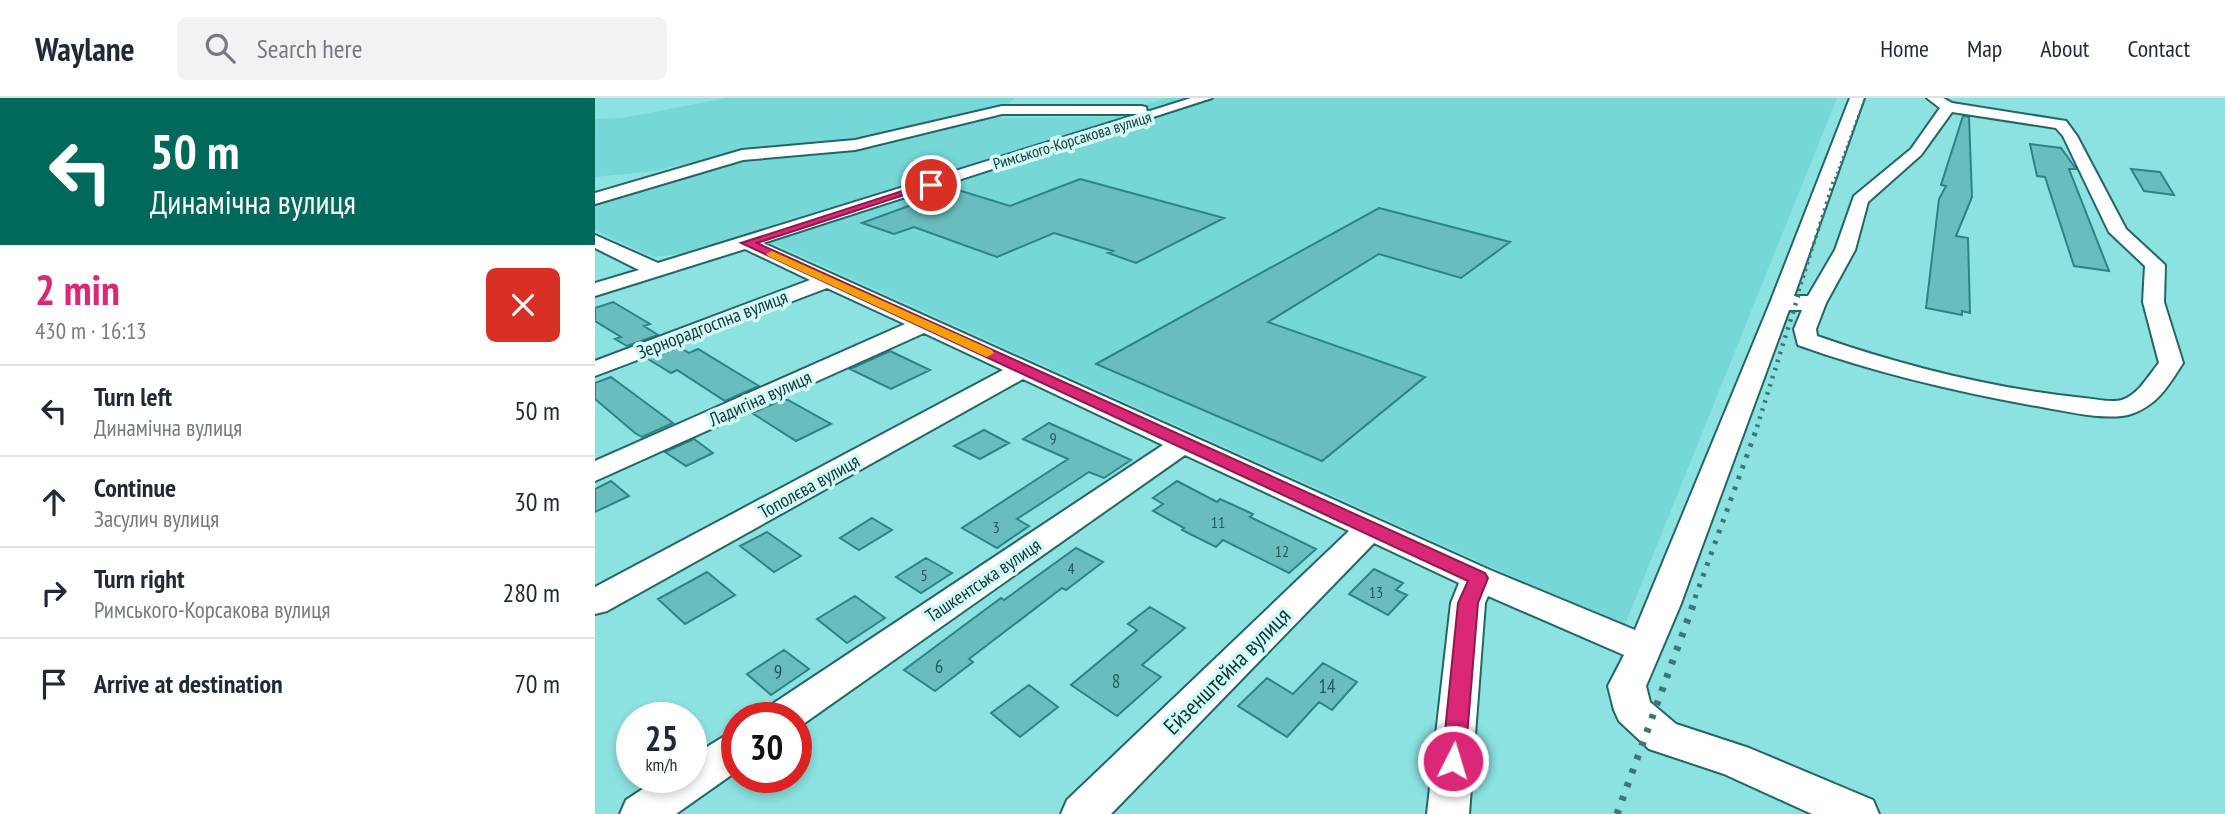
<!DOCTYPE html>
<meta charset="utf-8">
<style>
body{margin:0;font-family:"PT Sans Narrow",sans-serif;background:#f2f2f3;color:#1f2937;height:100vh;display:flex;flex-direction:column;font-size:26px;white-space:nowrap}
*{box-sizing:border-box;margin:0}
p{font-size:23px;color:#747a83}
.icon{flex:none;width:38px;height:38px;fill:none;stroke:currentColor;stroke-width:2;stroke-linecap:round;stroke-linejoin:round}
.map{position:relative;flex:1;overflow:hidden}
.sheet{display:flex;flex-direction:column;background:#fff;width:595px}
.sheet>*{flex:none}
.banner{background:#00695c;color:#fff;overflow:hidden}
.speed{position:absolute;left:21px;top:604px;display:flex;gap:14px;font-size:35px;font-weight:700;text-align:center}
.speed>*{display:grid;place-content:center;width:91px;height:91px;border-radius:50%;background:#fff;box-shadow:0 4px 10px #0003;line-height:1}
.speed small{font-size:18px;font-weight:400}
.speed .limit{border:10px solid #d22;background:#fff;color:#111}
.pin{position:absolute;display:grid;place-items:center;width:60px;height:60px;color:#fff;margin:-30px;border:4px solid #fff;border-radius:50%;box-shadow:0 2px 7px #0007}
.me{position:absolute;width:77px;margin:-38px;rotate:5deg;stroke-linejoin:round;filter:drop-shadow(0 0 5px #0008)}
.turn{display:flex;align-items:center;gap:24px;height:147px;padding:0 35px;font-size:32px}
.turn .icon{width:91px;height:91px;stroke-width:2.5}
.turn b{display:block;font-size:49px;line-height:60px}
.round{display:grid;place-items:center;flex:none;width:74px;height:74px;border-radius:10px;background:#f2f2f3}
.headline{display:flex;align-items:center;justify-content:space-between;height:119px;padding:0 35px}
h1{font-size:42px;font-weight:600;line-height:52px;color:#db2777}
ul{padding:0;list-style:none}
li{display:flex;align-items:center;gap:21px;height:91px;padding:0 35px;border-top:2px solid #e0e1e3}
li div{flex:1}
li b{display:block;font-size:26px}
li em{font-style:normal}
header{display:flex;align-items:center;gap:42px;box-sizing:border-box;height:98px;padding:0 35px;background:#fff;border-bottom:2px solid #e0e1e3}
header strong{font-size:33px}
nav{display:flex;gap:38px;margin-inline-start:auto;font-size:24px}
.search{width:490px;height:63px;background:#f2f2f3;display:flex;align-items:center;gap:18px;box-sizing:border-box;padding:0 24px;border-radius:10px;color:#747a83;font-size:26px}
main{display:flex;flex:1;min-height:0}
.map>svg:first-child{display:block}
.built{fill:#76d7d7}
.building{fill:#69bdbe;stroke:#2b8485;stroke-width:2}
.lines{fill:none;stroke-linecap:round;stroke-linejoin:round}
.street-casing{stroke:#246667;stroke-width:4}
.street{fill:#fff;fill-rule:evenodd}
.rail-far4{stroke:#3f7576;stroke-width:2.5;stroke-dasharray:2 3.5;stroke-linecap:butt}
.rail-far3{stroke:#3f7576;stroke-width:3.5;stroke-dasharray:2.5 4.5;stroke-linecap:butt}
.rail-far2{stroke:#3f7576;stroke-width:4.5;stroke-dasharray:2.5 6;stroke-linecap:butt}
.rail-far1{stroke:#3f7576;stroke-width:5;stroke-dasharray:3.5 8;stroke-linecap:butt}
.rail{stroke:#3f7576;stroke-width:7;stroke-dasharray:4.5 10;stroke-linecap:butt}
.route{fill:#db2777;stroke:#8e194d;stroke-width:2}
.slow{fill:#f59e0b}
.labels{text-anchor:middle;stroke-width:7;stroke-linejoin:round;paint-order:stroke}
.far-street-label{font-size:16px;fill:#133738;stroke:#d2faf9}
.number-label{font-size:16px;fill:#28585a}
.street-label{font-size:19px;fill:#133738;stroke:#d2faf9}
.near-number-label{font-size:19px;fill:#28585a}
.near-street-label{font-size:23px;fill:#133738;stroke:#d2faf9}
</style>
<header>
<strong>Waylane</strong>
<div class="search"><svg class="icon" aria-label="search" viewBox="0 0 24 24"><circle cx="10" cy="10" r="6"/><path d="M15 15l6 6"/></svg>Search here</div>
<nav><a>Home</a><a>Map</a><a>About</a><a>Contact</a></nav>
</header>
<main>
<section class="sheet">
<div class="banner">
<div class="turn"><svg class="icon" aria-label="left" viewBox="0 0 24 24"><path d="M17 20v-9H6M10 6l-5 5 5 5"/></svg><div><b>50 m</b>Динамічна вулиця</div></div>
</div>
<div class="headline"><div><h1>2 min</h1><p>430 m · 16:13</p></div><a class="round" style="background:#d93025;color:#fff"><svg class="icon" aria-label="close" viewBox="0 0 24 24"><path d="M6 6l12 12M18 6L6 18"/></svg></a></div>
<ul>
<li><svg class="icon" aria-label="left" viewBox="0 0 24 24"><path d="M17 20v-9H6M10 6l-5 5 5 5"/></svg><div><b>Turn left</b><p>Динамічна вулиця</p></div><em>50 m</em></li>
<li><svg class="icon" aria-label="ahead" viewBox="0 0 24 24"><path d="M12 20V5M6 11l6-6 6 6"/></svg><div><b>Continue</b><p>Засулич вулиця</p></div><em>30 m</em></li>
<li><svg class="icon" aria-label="right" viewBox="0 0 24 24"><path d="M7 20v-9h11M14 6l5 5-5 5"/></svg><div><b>Turn right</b><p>Римського-Корсакова вулиця</p></div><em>280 m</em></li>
<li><svg class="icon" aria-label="arrive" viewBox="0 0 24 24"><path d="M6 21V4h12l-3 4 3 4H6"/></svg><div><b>Arrive at destination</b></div><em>70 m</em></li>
</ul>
</section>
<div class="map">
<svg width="1630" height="716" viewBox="0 0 1630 716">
<rect width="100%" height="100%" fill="#8ce1e1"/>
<path class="built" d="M131,0H420L413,6L262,43L143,53L60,73L0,79V21L28,20Z
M570,0H1242L1029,529L182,147L58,159L0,132V106L149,61L265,49L387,20L519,19Z"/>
<path class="building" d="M1368,18L1374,19L1377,99L1361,138L1373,140L1375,215L1367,213V217L1331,210L1344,101L1351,88L1346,87Z
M1435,46L1466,50L1479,68L1481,71H1474L1514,173L1479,168L1450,79L1442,78Z
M1536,71L1565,74L1579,97L1549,93Z
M485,81L629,120L541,165L513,155L518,153L459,135L402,159L319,129L299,136L267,125L360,91L415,108Z
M784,110L915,144L866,180L784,156L673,224L830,279L727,363L501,266Z
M18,204L55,226L49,228L63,237L32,248L20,241L26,239L0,223V210Z
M84,249L94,255L103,251L164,288L130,303L82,272L76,275L53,261Z
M295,253L335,272L296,291L255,271Z
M16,279L78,325L47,339L40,335L0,301V285Z
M187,302H193L236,326L201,343L157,315Z
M454,325L536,362L509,380L494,374L422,421L434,428L402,450L367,430L473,361L428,341Z
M389,332L414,345L385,361L359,348Z
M99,341L118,355L91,368L70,354Z
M16,383L34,398L0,414V391Z
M582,383L622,404L625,401L658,416L655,419L721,451L694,475L628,442L621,449L587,432L589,430L558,413L568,406L558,400Z
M277,420L297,432L264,452L245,440Z
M172,434L206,458L179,474L145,448Z
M481,450L508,464L471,492L467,490L374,561L378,564L340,593L309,572L406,500L409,502Z
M331,460L357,475L326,495L301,479Z
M779,471L808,485L801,492L812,497L793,517L754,496Z
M112,474L140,497L90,526L63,501Z
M260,498L290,520L252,545L222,521Z
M555,509L590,530L547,567L566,579L522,618L476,587L542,532L533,526Z
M189,552L214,571L176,597L152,576Z
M728,565L762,584L737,612L724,604L692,639L643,608L672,580L698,596Z
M434,587L463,609L425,639L396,615Z"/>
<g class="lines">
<g class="street-casing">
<path id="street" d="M596,0H617L168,145L895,472L1040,532L1175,205L1255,0H1269L1199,198H1213L1240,152L1259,98L1316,51L1345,10L1332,0H1348L1357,5L1471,23L1482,38L1531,131L1570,167L1569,204L1588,265C1573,288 1563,307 1536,316C1515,323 1474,314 1452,310C1367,295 1284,276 1203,247L1199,231L1207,212H1194L1085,508L1051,588L1055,604L1081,626L1154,650L1278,702L1284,716H1217L1129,676L1054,651L1024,623L1019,612L1013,588L1029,557L893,498L890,505L874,716H832L856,505L864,485L779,445L516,716H466L472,702L754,433L590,357L201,631V620H168L173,609L568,347L428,281L12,513L0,516V489L408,272L329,235L0,383V363L310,226L232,190L0,278V263L215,182L150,151L0,198V185L44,172L0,150V137L63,165L544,16H407L260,52L148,62L0,106V95L147,52L260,42L407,8H546L551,9L552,14ZM1357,14L1461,30L1468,38L1514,134L1550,168L1548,204L1564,265C1553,278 1544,296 1527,302C1516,305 1501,301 1489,300C1399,291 1308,268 1222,238L1221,231L1231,205L1260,152L1273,104L1326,57Z
M142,634V673L81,716H25L31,702L66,679H96V659L128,639Z"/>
</g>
<use href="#street" class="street"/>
<path class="rail-far4" d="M1238,86L1270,0"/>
<path class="rail-far3" d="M1204,193L1238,84"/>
<path class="rail-far2" d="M1162,329L1205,192"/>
<path class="rail-far1" d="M1100,500L1163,327"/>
<path class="rail" d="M1022,716L1101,499"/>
</g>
<path class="route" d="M332,85L340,87L162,145L890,475L893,480L883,505L870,663L866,670L858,673L850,670L847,663L863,505L873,483L146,145Z"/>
<path class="slow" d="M177,153L397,252L399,255L392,259L387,257L173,158L171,156Z"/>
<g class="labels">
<g class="far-street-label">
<text transform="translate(477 42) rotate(-17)" y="6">Римського-Корсакова вулиця</text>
</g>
<g class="number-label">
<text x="458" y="346">9</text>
<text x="623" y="430">11</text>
<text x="401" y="435">3</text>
<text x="687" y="459">12</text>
<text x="476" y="476">4</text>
<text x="329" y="483">5</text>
<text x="781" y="500">13</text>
</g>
<g class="street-label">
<text transform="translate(117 226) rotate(-21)" y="7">Зернорадгоспна вулиця</text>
<text transform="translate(165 300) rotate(-24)" y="7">Ладигіна вулиця</text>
<text transform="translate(214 388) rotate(-29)" y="7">Тополєва вулиця</text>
<text transform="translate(388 482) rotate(-34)" y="7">Ташкентська вулиця</text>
</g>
<g class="near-number-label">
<text x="344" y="575">6</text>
<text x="183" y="581">9</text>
<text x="521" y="590">8</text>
<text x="732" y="595">14</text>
</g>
<g class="near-street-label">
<text transform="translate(632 573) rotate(-45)" y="8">Ейзенштейна вулиця</text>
</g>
</g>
</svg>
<div class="speed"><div>25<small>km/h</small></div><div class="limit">30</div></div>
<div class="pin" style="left:336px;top:87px;background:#d93025"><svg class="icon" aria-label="arrive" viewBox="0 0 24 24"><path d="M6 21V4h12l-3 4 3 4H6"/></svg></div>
<svg class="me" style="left:858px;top:663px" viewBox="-20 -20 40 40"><circle r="17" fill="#db2777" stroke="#fff" stroke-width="3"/><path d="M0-11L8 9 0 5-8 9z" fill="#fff"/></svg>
</div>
</main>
